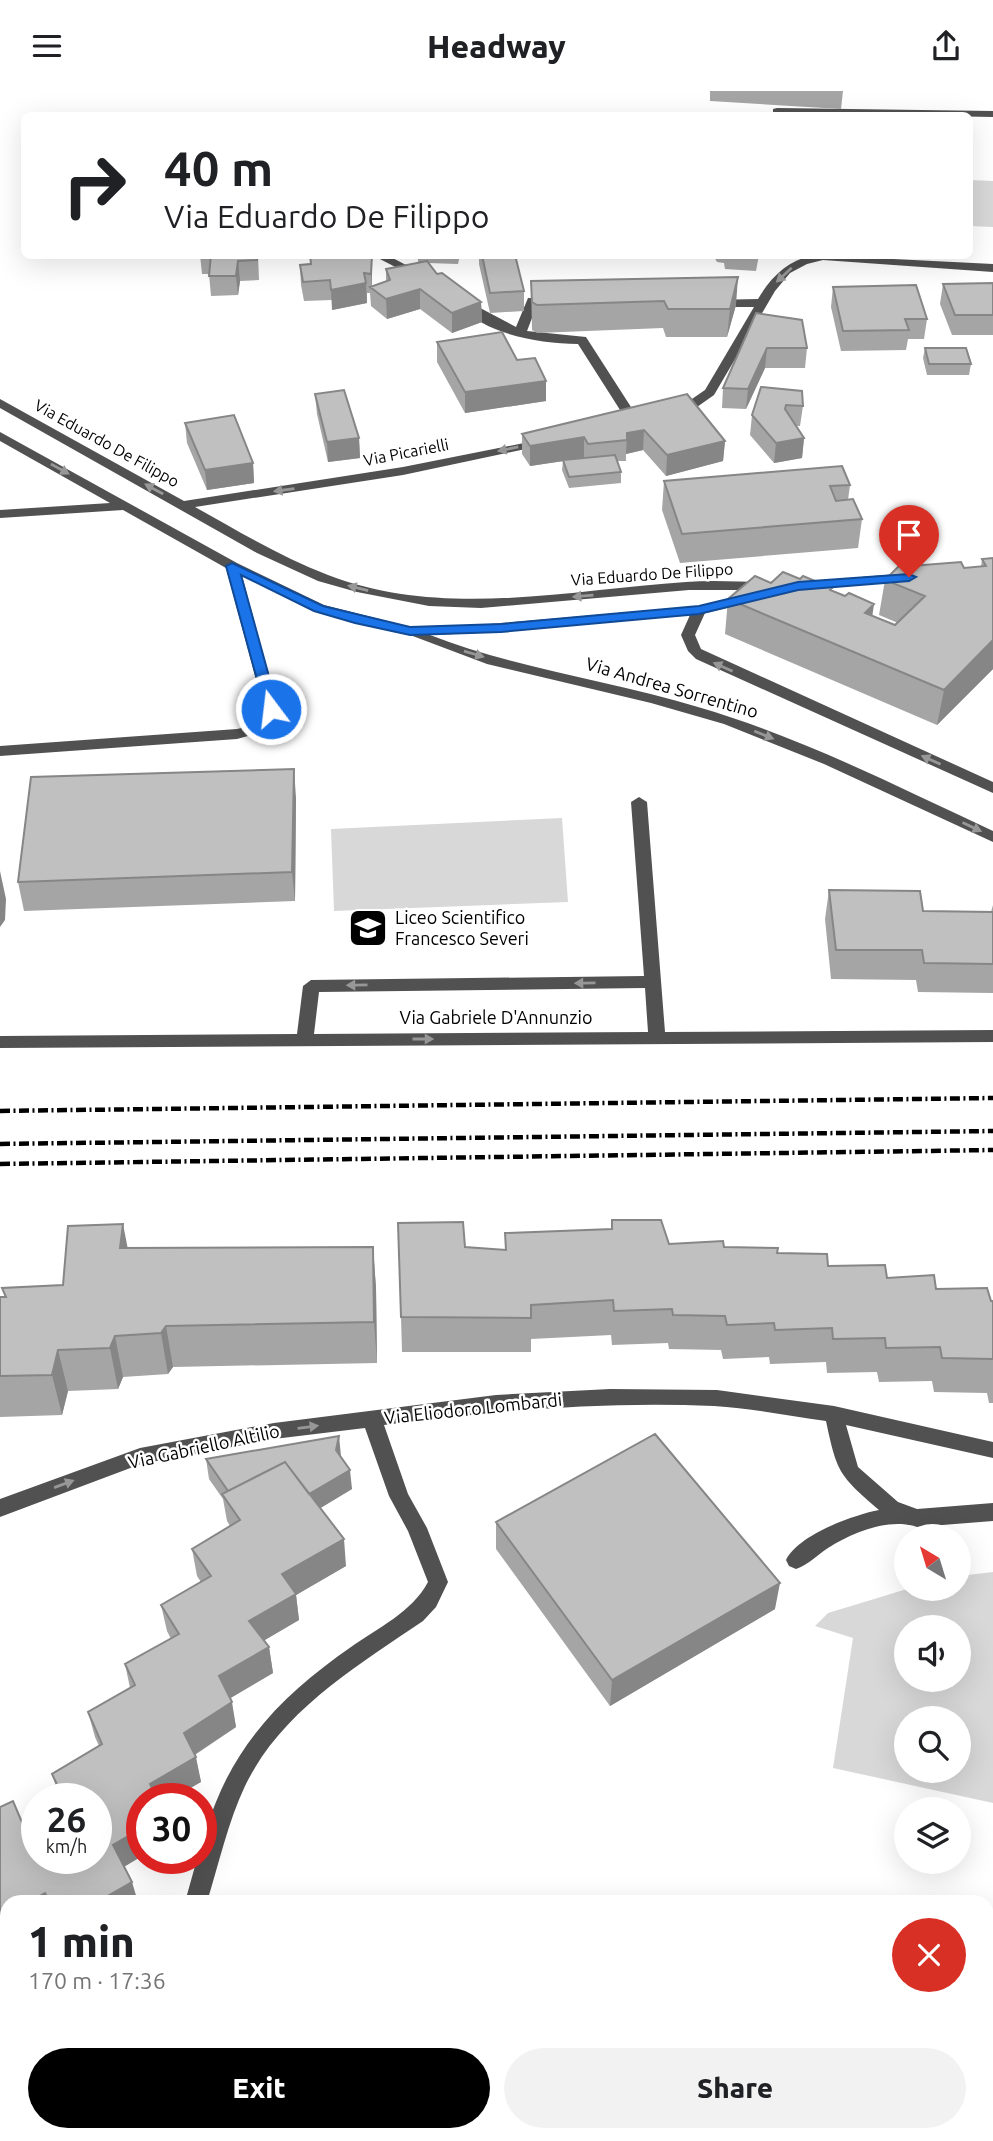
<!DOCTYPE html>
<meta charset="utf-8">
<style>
body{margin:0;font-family:Ubuntu,sans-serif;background:#f2f2f2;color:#202124;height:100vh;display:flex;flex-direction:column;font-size:26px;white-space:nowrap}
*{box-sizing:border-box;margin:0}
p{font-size:23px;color:#757577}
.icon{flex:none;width:38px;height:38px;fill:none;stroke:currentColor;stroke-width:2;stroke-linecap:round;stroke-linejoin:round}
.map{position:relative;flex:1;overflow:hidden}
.details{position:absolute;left:0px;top:1804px;width:994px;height:247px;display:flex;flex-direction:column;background:#fff;border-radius:21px 21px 0 0;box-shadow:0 7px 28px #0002}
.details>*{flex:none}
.banner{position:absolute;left:21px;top:21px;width:952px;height:147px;border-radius:10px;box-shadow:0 7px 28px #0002;background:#fff;color:#202124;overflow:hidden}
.needle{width:46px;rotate:322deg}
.buttons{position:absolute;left:894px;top:1433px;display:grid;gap:14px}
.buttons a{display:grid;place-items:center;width:77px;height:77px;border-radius:50%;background:#fff;box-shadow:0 7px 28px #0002;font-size:35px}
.speed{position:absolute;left:21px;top:1692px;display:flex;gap:14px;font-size:35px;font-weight:700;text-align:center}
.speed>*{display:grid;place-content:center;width:91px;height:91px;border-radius:50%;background:#fff;box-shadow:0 7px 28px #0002;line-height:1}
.speed small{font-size:18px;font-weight:400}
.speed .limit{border:10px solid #d22;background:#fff;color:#111}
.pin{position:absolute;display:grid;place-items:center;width:60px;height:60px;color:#fff;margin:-72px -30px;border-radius:50% 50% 50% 0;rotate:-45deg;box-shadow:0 0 7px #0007}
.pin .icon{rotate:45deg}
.me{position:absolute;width:77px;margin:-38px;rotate:345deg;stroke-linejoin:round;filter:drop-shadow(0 0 5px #0008)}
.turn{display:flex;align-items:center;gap:24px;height:147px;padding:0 28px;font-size:32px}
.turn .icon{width:91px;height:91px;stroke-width:2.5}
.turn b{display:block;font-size:49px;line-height:60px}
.round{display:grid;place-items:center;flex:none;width:74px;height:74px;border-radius:37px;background:#f2f2f2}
.headline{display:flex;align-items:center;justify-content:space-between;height:119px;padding:0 28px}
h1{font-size:42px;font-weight:800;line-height:52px}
.primary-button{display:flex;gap:14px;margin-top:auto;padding:14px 28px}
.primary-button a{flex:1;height:80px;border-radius:42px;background:#000;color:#fff;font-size:28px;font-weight:800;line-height:80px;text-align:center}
.primary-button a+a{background:#f2f2f2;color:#202124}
header{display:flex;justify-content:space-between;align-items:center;height:91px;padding:0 28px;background:#fff;font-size:32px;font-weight:800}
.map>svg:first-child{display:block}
.green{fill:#d8d8d8;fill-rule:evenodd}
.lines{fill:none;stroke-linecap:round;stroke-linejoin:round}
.minor{fill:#515151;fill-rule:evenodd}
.rail{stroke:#000;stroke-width:4.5;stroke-dasharray:10 3.5 2 3.5;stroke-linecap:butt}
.wall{fill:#a5a5a5}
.shaded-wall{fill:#868686}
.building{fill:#c0c0c0;stroke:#868686;stroke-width:2}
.oneway{fill:#979797}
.route{fill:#1a73e8;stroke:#114b97;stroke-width:2}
.labels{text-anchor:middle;stroke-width:5;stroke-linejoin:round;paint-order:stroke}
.far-street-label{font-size:16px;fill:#000;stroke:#fff}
.street-label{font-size:18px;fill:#000;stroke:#fff}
.poi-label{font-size:18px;fill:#000;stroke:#fff;text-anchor:start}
</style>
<header><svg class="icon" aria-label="menu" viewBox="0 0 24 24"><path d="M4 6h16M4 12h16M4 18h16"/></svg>Headway<svg class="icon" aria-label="share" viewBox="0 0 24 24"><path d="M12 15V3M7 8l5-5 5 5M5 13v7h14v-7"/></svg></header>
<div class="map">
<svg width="993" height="2050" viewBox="0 0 993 2050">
<rect width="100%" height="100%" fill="#fff"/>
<path class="green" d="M970,89L993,90V136L970,135Z
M562,727L568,811L334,820L331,738Z
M993,1481V1712L833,1677L853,1547L815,1535L828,1522L907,1498H959V1485ZM906,1536H959V1589H906ZM906,1628H959V1680H906Z"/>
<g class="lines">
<path class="minor" d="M777,17L993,20V26L773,22V18Z
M372,164H387L425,184L415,186Z
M813,164L993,173V181L823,169L807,173L790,182L775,200L714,304L697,316L673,324L669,323V317L689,310L705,299L754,216H714L708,212L710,209L758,208C771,186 787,170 813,164Z
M528,207H557V213L537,214L527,240L586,246L640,330L639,333H629L578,253C537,252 487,244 457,213L467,210L516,236Z
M0,308L184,410L403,376L549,347V353L403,384L195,416C238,440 281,466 328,484C443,528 567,499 686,491C713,489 740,491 766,491L773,495L766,499H689L481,517L429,515L357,501L318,490L257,462L0,317Z
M0,341L237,472L324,514L410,536L478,534L699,515L751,503L756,504V510L705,522L695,544L701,558L993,691V702L696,568L688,560L681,544L690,524L478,542L430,544C517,578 609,589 698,616C801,646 896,695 993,740V751L824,673L724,633L651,612L487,573L410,544L314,520L242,485L278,618L266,640L237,648L0,665V655L237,638L255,634L264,618L226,477L123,419L0,427V419L110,412L0,350Z
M909,482L916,486L914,489L801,499L794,495L801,491Z
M639,706L647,711L665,941L993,939V951L0,957V945L297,943L303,895L311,889L644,885L631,711ZM645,897L648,941L314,943L319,901Z
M610,1298L717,1299L834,1315L993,1351V1367L846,1334L858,1376L898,1411L917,1418L993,1412V1430L917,1436C889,1426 852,1442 828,1457C817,1464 808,1474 796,1478L789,1475L786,1469C798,1444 853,1424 879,1419C839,1384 837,1382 826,1330C789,1325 751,1317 714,1315C603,1310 494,1320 384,1334L408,1403L427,1437L448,1491L436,1516L423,1530C357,1575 281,1620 245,1695C228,1731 219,1772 207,1811H185L197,1768H201C201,1748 209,1729 216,1711C243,1643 292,1597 351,1556C378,1537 412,1521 428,1491L408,1440L389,1405L365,1337L274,1348L141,1373L0,1426V1408L140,1357L274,1332L496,1304Z
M0,1909L7,1912V1937L0,1934Z
M99,2044H123L121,2050H97Z
M387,2044H418L420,2050H389Z"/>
<path class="rail" d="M0,1020L993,1007
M0,1053L993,1040
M0,1073L993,1059"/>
</g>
<path class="wall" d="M710,0H843L841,18L710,10Z
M200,164H258L259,189L240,190L238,204L211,205L209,183H202Z
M372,164V195L386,190V178L422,171H418V164H460L458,173L428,172L437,183L481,211L482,231L452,242L420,218L387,228L371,215L370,202H367V212L332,219V209L304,210L301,194L300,174L337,167Z
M479,164H515L524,200V220L490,222L479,173Z
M713,164H759L756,180L725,178L724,172L717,171Z
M531,190L736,214L727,246H666L663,237L537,242L532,239Z
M993,192V244H952L940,213L943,193Z
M833,196L927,228L924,248H908L906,259L841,260L831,216Z
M756,222L807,257L805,277H765L746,318L722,317L723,297Z
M437,251L517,269L546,290V310L465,322L437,271Z
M925,257L971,273L969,284H927L923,267Z
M761,296L803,315L800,335H796L804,347L802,367L774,372L750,344L752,324Z
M315,303L359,347L360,367L328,371L317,323Z
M687,303L725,350L723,370L666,385L643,359L626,363V370H617L621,381V392L569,397L562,379L563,370L530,375L522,363V343Z
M185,332L253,372L254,392L207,399L187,352Z
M664,390L850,394L848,409L862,428L858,457L680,472L662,419Z
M993,467V578L937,634L725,543L728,508L771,492L800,488L832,500L873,525L895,534L898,532L879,524L885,489L964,477L981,476L982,468Z
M296,707L295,810L24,820L18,791Z
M829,799L923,820L991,821L993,814V902L918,901L916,889L831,888L825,828Z
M505,1142L724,1156L777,1162L828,1175L993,1210V1312H989L987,1302L934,1301L932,1290L879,1291L877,1281L827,1282L826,1271L770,1273L769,1266L723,1268L721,1259L669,1258L668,1252L612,1254L611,1244L531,1248V1261H402L401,1226L465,1156L505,1159Z
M373,1156L376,1197L377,1272L173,1276L168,1283L123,1286L118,1298L68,1300L62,1324L0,1326V1206H5L2,1197L63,1194L128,1157Z
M341,1366L352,1398L320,1417L346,1475L296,1504L299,1529L264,1549L269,1556L273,1582L230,1607L236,1636L195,1664L201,1691L142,1708V1765L124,1776L138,1811H7V1851L3,1853L0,1847V1716L24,1736L96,1708H60L52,1683L99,1655L95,1646L88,1621L130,1597L125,1573L171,1548L167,1540L161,1514L201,1491L197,1485L192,1458L230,1435L227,1430L223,1408L209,1388L206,1368Z
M496,1431L775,1518L610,1615L496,1458Z"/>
<path class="shaded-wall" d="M372,164V197L371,183Z
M238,170L240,190L238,204L236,185Z
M738,186L736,214L727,246L730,218Z
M366,192L367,212L332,219L331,199Z
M420,198V218L387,228L386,208Z
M481,211L482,231L452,242V222Z
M767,257L765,277L746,318L748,298Z
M546,290V310L465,322V301Z
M644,339L643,359L626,363L627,342Z
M584,346V367L530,375V355Z
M359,347L360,367L328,371L327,351Z
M804,347L802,367L774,372L776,352Z
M725,350L723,370L666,385L667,364Z
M253,372L254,392L207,399L205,379Z
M874,513L869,548L865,522Z
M993,549V578L937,634L944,599Z
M294,678L296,707L295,810L292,781Z
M0,780L6,808L5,829L0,836Z
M123,1133L131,1174L120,1157Z
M373,1156L376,1197L377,1272L374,1231Z
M166,1235L173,1276L168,1283L161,1242Z
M115,1245L123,1286L118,1298L110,1257Z
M58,1259L68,1300L62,1324L52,1284Z
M339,1345L341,1365L336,1359Z
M350,1379L352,1398L309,1424L306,1405Z
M344,1448L346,1475L296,1504L299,1529L253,1556L249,1530L282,1483Z
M780,1492L775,1518L610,1615L612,1589Z
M269,1556L273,1582L224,1611L219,1585Z
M232,1611L236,1636L189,1667L184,1642Z
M196,1666L201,1691L172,1708H154L150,1693Z
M142,1737V1765L120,1778L113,1754Z
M132,1791L138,1811H97Z
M45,1802L49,1811H29Z
M7,1823V1851L3,1853L0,1845V1827Z
M7,2039V2044H16L19,2050H6Z"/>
<path class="building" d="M211,164H257V169L238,170L236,185H209Z
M310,164H336L337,167L372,164L371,183L364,182L366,192L331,199L330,189L303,191L300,174L311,173Z
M482,164H515L524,200L490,202Z
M427,170L437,183L442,182L481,211L452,222L420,198L386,208L370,196L390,189L386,178Z
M738,186L730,218H668L664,210L537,214L532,211L531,190Z
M993,192V224H955L943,193Z
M916,194L927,228H905L909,239L843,240L833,196Z
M756,222L802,229L807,257H767L748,298L723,297Z
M502,241L517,269L535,267L546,290L465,301L437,251Z
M925,257H966L971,273H929Z
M761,296L802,300L803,315L786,314L785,318L804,347L776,352L752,324Z
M344,299L359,347L327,351L315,303Z
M687,303L725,350L667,364L644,339L627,342V349L588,353L584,346L530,355L522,343Z
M234,324L253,372L205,379L185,332Z
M615,364L621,381L569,386L563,369Z
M842,375L850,394L830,395L836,410L853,408L862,428L682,443L664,390Z
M993,467V549L944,599L728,508L755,485L771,492L783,481L800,488L803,485L832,497L830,499L845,505L849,502L874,513L865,522L895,534L925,505L885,489L898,476L961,471L964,477L986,475L982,468Z
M294,678L292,781L18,791L31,686Z
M829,799L920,800L923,820L993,821V873L924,872L922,859H836Z
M612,1129H661L669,1153L723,1150L724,1156L778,1157L777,1162L827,1163L828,1175L885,1174L887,1187L934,1184L936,1198L987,1197L991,1210H993V1268L942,1267L940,1256L886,1257L885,1247L833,1248L832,1237L775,1239L774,1232L727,1234L725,1225L673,1224L672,1218L614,1220L613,1209L531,1214V1227L401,1226L398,1132L463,1131L465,1156L506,1159L505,1142L612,1138Z
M123,1133L120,1157L373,1156L374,1231L166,1235L161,1242L115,1245L110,1257L58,1259L52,1284L0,1285V1206H6L2,1197L63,1194L68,1135Z
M655,1343L780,1492L612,1589L496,1431Z
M339,1345L336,1359L350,1379L309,1403L285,1371L228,1400L206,1368Z
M285,1371L344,1448L282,1483L296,1503L249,1530L269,1556L219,1585L232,1611L184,1642L196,1666L150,1693L157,1708H142V1737L113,1754L132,1791L97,1811H50L45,1802L29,1811H7V1823L0,1827V1716L13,1710L24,1736L37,1729V1768H96V1708H64L52,1683L102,1653L88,1621L135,1594L125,1573L179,1543L161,1514L211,1485L192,1458L240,1429L222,1403Z
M0,2019L7,2026L6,2049L11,2050H0Z"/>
<defs><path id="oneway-solid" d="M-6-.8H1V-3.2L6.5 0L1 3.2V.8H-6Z" transform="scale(1.75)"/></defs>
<g class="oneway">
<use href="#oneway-solid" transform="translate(784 184) rotate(137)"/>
<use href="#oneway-solid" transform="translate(508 358) rotate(168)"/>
<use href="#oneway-solid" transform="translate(60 378) rotate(29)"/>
<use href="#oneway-solid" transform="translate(154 398) rotate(-151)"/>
<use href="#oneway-solid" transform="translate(284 399) rotate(172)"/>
<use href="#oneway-solid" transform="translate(358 497) rotate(-166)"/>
<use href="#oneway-solid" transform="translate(583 505) rotate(175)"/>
<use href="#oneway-solid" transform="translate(474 563) rotate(16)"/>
<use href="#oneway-solid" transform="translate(723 576) rotate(-156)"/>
<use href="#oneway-solid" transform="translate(764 644) rotate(22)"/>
<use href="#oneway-solid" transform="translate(931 669) rotate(-156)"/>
<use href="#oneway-solid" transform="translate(972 736) rotate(25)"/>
<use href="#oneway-solid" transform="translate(585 892) rotate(179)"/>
<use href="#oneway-solid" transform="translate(357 894) rotate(179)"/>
<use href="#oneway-solid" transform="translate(423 948)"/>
<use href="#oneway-solid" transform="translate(308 1336) rotate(-7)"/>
<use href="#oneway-solid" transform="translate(64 1393) rotate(-20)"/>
</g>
<path class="route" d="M232,472L323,515L410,536L501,533L699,515L798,491L909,483L916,486L909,490L798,499L699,523L501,541L410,544L355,532L314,520L241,484L278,618L271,622L265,618L226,475Z"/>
<defs>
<g id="school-square" transform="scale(2.0125)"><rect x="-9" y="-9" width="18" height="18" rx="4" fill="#000" stroke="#fff"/><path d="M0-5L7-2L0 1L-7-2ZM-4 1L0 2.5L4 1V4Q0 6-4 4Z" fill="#fff"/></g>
</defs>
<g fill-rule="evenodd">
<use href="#school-square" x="368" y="837"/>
</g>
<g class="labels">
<g class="far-street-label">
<text transform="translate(107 352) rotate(29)" y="6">Via Eduardo De Filippo</text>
<text transform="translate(406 361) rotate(-11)" y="6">Via Picarielli</text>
<text transform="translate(652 483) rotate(-4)" y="6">Via Eduardo De Filippo</text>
</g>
<g class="street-label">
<text transform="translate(672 597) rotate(16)" y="6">Via Andrea Sorrentino</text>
<text x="496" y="933">Via Gabriele D'Annunzio</text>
<text transform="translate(473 1318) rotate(-6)" y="6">Via Eliodoro Lombardi</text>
<text transform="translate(204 1356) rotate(-12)" y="6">Via Gabriello Altilio</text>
</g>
<g class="poi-label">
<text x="395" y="833">Liceo Scientifico<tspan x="395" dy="21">Francesco Severi</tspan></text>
</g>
</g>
</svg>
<div class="buttons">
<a><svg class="needle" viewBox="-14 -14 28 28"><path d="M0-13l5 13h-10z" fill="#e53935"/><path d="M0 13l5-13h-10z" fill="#757577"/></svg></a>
<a><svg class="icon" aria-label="sound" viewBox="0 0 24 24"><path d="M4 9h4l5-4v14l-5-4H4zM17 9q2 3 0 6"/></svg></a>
<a><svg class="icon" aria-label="search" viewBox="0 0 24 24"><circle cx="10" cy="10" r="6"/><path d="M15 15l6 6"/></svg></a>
<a><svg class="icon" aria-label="layers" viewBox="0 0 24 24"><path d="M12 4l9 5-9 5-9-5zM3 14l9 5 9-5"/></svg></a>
</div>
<div class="speed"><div>26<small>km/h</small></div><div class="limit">30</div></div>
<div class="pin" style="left:909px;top:486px;background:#d93025"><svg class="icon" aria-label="arrive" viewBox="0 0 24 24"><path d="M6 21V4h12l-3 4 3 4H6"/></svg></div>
<svg class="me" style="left:271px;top:618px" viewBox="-20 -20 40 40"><circle r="17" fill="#1a73e8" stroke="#fff" stroke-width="3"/><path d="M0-11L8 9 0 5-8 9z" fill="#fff"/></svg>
<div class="banner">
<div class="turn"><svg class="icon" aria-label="right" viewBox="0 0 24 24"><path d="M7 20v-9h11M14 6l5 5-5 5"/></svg><div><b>40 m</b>Via Eduardo De Filippo</div></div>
</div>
<section class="details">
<div class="headline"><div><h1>1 min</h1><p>170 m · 17:36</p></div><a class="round" style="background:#d93025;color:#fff"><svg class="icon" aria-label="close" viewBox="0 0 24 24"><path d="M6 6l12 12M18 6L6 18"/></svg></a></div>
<div class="primary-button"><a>Exit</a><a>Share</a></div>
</section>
</div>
